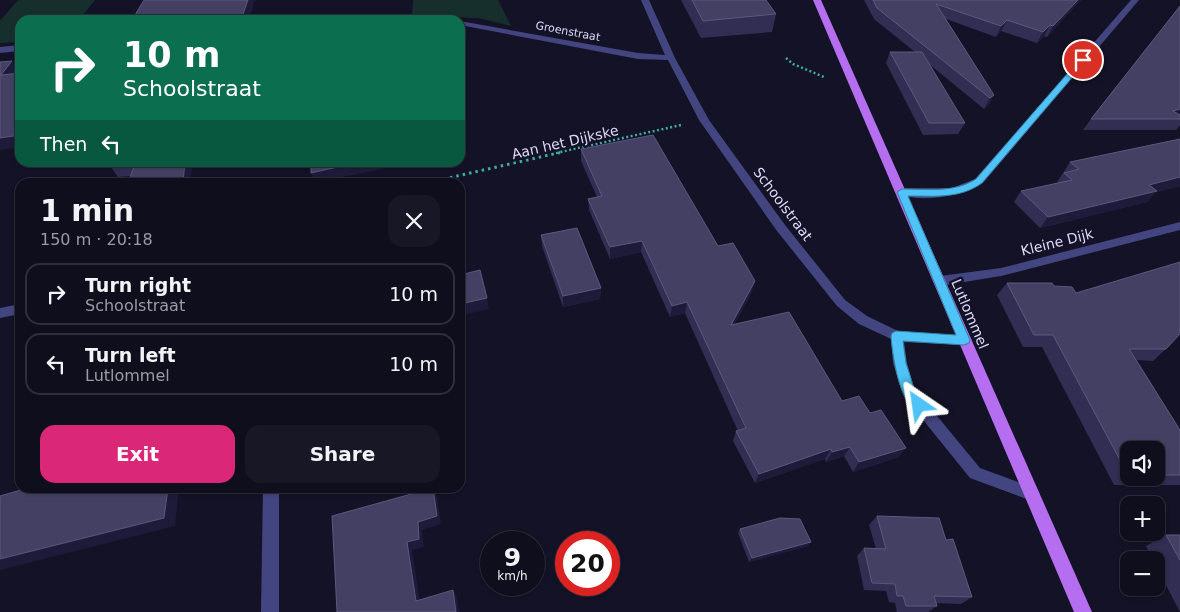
<!DOCTYPE html>
<meta charset="utf-8">
<style>
body{margin:0;font-family:"DejaVu Sans",sans-serif;background:#181725;color:#f1f3f6;height:100vh;display:flex;flex-direction:column;font-size:19px;white-space:nowrap}
*{box-sizing:border-box;margin:0}
p{font-size:16px;color:#9b9ca3}
.icon{flex:none;width:28px;height:28px;fill:none;stroke:currentColor;stroke-width:2;stroke-linecap:round;stroke-linejoin:round}
.map{position:relative;flex:1;overflow:hidden}
.drawer{position:absolute;left:15px;top:178px;width:450px;height:315px;display:flex;flex-direction:column;background:#0f0e1c;border-radius:15px;box-shadow:0 1px 4px #0004,0 0 0 1px #2f2e3b}
.drawer>*{flex:none}
.banner{position:absolute;left:15px;top:15px;width:450px;height:152px;border-radius:15px;box-shadow:0 1px 4px #0004,0 0 0 1px #2f2e3b;background:#0b6e4f;color:#fff;overflow:hidden}
.fabs{position:absolute;left:1120px;top:441px;display:grid;gap:10px}
.fabs a{display:grid;place-items:center;width:45px;height:45px;border-radius:10px;background:#0f0e1c;box-shadow:0 1px 4px #0004,0 0 0 1px #2f2e3b;font-size:25px}
.speed{position:absolute;left:480px;top:531px;display:flex;gap:10px;font-size:25px;font-weight:700;text-align:center}
.speed>*{display:grid;place-content:center;width:65px;height:65px;border-radius:50%;background:#0f0e1c;box-shadow:0 1px 4px #0004,0 0 0 1px #2f2e3b;line-height:1}
.speed small{font-size:12px;font-weight:400}
.speed .limit{border:8px solid #d22;background:#fff;color:#111}
.pin{position:absolute;display:grid;place-items:center;width:42px;height:42px;color:#fff;margin:-21px;border:2px solid #fff;border-radius:50%;box-shadow:0 1px 5px #0007}
.me{position:absolute;width:55px;margin:-28px;rotate:328deg;stroke-linejoin:round;filter:drop-shadow(0 0 4px #0008)}
.turn{display:flex;align-items:center;gap:18px;height:105px;padding:0 25px;font-size:22px}
.turn .icon{width:65px;height:65px;stroke-width:2.5}
.turn b{display:block;font-size:35px;line-height:42px}
.then{display:flex;align-items:center;height:48px;padding:0 25px;background:#0003;gap:10px;font-size:19px}
.round{display:grid;place-items:center;flex:none;width:52px;height:52px;border-radius:15px;background:#181725}
.headline{display:flex;align-items:center;justify-content:space-between;height:85px;padding:0 25px}
h1{font-size:30px;font-weight:600;line-height:38px}
.action{display:flex;gap:10px;margin-top:auto;padding:10px 25px}
.action a{flex:1;height:58px;border-radius:15px;background:#db2777;color:#fff;font-size:20px;font-weight:600;line-height:58px;text-align:center}
.action a+a{background:#181725;color:#f1f3f6}
ul{padding:0;list-style:none}
li{display:flex;align-items:center;gap:15px;height:62px;margin:0 10px 8px;padding:0 15px;border:2px solid #2f2e3b;border-radius:15px}
li div{flex:1}
li b{display:block;font-size:19px}
li em{font-style:normal}
.map>svg:first-child{display:block}
.green{fill:#162f2d}
.lines{fill:none;stroke-linecap:round;stroke-linejoin:round}
.path-far1{stroke:#3dad9e;stroke-width:2.5;stroke-dasharray:2 2.5;stroke-linecap:butt}
.path{stroke:#3dad9e;stroke-width:3;stroke-dasharray:2.5 4;stroke-linecap:butt}
.minor{fill:#434580;fill-rule:evenodd}
.major{fill:#b56eef;fill-rule:evenodd}
.wall{fill:#322d52;fill-rule:evenodd}
.shaded-wall{fill:#1e1a39}
.building{fill:#444064;stroke:#5c587c}
.route{fill:#4fc3f7;stroke:#337fa1}
.labels{text-anchor:middle;stroke-width:5;stroke-linejoin:round;paint-order:stroke}
.far-street-label{font-size:11px;fill:#dddbfb;stroke:#141226}
.street-label{font-size:14px;fill:#dddbfb;stroke:#141226}
</style>
<div class="map">
<svg width="1180" height="612" viewBox="0 0 1180 612">
<rect width="100%" height="100%" fill="#141226"/>
<path class="green" d="M18,0H95L79,20H20V42L0,43V21Z
M413,0H498L511,26L478,18L412,16Z"/>
<g class="lines">
<path class="path-far1" d="M786,58L793,64L824,77
M556,153L681,125"/>
<path class="path" d="M431,182L562,152"/>
<path class="minor" d="M641,0H649L675,58L709,120L785,225L845,300L867,316L898,331L970,336L972,340L970,344L965,345L904,342L907,363L914,388L980,468L1037,489L1040,494L1037,499L1032,501L970,478L903,395L893,363L891,339L859,324L837,306L777,231L699,120L668,60L638,59L460,25V21L638,53L665,55Z
M1131,0H1139L983,183C959,197 925,202 898,195L897,192L902,188H952L975,179Z
M20,45V51L0,53V47Z
M1180,222V230L1001,276L940,286L936,284L934,281L936,278L940,276L1001,268Z
M20,304V314L0,318V308Z
M263,488H279V612H261Z"/>
<path class="major" d="M813,0H821L1092,612H1074Z"/>
</g>
<path class="wall" d="M681,0H766L776,14L772,32L701,38Z
M864,0H1081L1047,37L1044,36L1037,43L1001,31L996,37L946,19L994,95L988,106L984,109L929,64L965,123L958,134L923,135L886,63L890,52H915L874,19Z
M1180,6V125L1176,130H1083L1091,119Z
M1180,139V186L1156,192L1147,202L1040,228L1014,202L1021,191L1056,184L1070,162Z
M581,149L718,246L752,292L734,324L842,401L870,413L906,448L898,457L853,472L844,456L826,462L825,459L755,483L733,441L736,431H738L685,313L670,317L641,252L610,259L589,210L588,199L597,197L581,161Z
M113,162H217L130,176L118,177L111,167Z
M541,235L601,288L600,299L563,307L542,246Z
M1007,283L1054,286L1076,293L1166,349L1153,361L1137,360L1180,430V485H1114L1042,347H1023L997,295ZM1129,450H1156V478H1129Z
M877,516L946,540L972,597L961,604L936,603L937,606L928,612H897L895,603L889,602L886,591L864,590L857,556L864,548L876,549L869,525Z
M740,529L811,542L808,546L749,562L738,533Z
M1166,535H1180V612L1156,566V560H1153L1146,546Z"/>
<path class="shaded-wall" d="M248,0H255L249,20H241Z
M1078,0H1081L1047,37L1053,26Z
M1007,20L1001,31L996,37L1001,26Z
M1050,25L1044,36L1037,43L1043,32Z
M12,61L19,72L9,85L1,75Z
M994,95L988,106L984,109L990,98Z
M1180,109V118L1173,111Z
M20,135V147L0,150V138Z
M185,162H217L192,167L190,182H183Z
M360,162H382L383,169L316,182H315L311,173Z
M1180,177V186L1156,192L1147,202L1040,228L1048,217L1149,185Z
M642,241L641,252L610,259V247Z
M755,281L752,292L728,336L731,325Z
M601,288L600,299L563,307V296Z
M487,298L489,309L460,316V304Z
M687,302L685,313L670,317L672,306Z
M850,447L844,456L826,462L832,452Z
M906,448L898,457L853,472L859,462Z
M831,449L825,459L755,483L759,474Z
M168,488H179L175,526L0,570V559Z
M433,488L437,497L441,524L422,530L424,547L412,550L421,608L416,601L407,542L418,522Z
M811,542L808,546L749,562L752,558Z
M453,590L457,597L459,612H456Z"/>
<path class="building" d="M144,0H248L241,20H132Z
M692,0H766L776,14L703,21Z
M873,0H1078L1053,26L1050,25L1043,32L1007,20L1001,26L936,4L994,95L990,98L877,8Z
M1180,6V109L1173,111L1180,115V119H1091Z
M890,52H922L965,123H929Z
M12,61L1,75L20,73V135L0,138V62Z
M653,135L718,246L733,243L755,281L731,325L789,312L842,401L859,396L870,413L881,410L906,448L859,462L850,447L832,452L831,449L759,474L736,431L746,428L687,302L672,306L642,241L610,247L588,199L602,196L581,149Z
M1180,139V177L1149,185L1157,191L1048,217L1021,191L1072,180L1064,173L1079,169L1070,162Z
M113,162H185L183,182H128L135,165L111,167Z
M311,162H360L311,173Z
M577,228L601,288L563,296L541,235Z
M1180,262V334L1166,349H1129L1180,430V475H1156V450H1129L1128,475L1053,335H1034L1007,283H1052L1054,286L1072,287L1076,293Z
M480,270L487,298L460,304V275Z
M28,488H168L164,518L0,559V496Z
M433,488L437,516L418,522L419,539L407,542L416,601L453,590L456,612H337L332,516Z
M877,516L939,518L946,540L953,539L972,597L934,596L937,606H906L903,596H897L895,584L872,583L864,548L886,549Z
M780,518L800,519L811,542L752,558L740,529Z
M1166,535H1180V560Z"/>
<path class="route" d="M1080,59L1087,60L982,183C960,199 935,196 908,196L970,340L969,343L964,345L903,341L906,363L914,388L926,405L924,409C900,417 892,351 891,336L892,333L896,331L956,335L897,192L902,189C928,189 954,193 976,179Z"/>
<g class="labels">
<g class="far-street-label">
<text transform="translate(568 31) rotate(11)" y="4">Groenstraat</text>
</g>
<g class="street-label">
<text transform="translate(565 142) rotate(-13)" y="5">Aan het Dijkske</text>
<text transform="translate(783 204) rotate(53)" y="5">Schoolstraat</text>
<text transform="translate(1057 242) rotate(-14)" y="5">Kleine Dijk</text>
<text transform="translate(970 314) rotate(67)" y="5">Lutlommel</text>
</g>
</g>
</svg>
<div class="fabs">
<a><svg class="icon" aria-label="sound" viewBox="0 0 24 24"><path d="M4 9h4l5-4v14l-5-4H4zM17 9q2 3 0 6"/></svg></a>
<a>+</a>
<a>−</a>
</div>
<div class="speed"><div>9<small>km/h</small></div><div class="limit">20</div></div>
<div class="pin" style="left:1083px;top:60px;background:#d93025"><svg class="icon" aria-label="arrive" viewBox="0 0 24 24"><path d="M6 21V4h12l-3 4 3 4H6"/></svg></div>
<svg class="me" style="left:919px;top:405px" viewBox="-20 -20 40 40"><path d="M0-17L14 15 0 8-14 15z" fill="#4fc3f7" stroke="#fff" stroke-width="4"/></svg>
<div class="banner">
<div class="turn"><svg class="icon" aria-label="right" viewBox="0 0 24 24"><path d="M7 20v-9h11M14 6l5 5-5 5"/></svg><div><b>10 m</b>Schoolstraat</div></div>
<div class="then">Then<svg class="icon" aria-label="left" viewBox="0 0 24 24"><path d="M17 20v-9H6M10 6l-5 5 5 5"/></svg></div>
</div>
<section class="drawer">
<div class="headline"><div><h1>1 min</h1><p>150 m · 20:18</p></div><a class="round"><svg class="icon" aria-label="close" viewBox="0 0 24 24"><path d="M6 6l12 12M18 6L6 18"/></svg></a></div>
<ul>
<li><svg class="icon" aria-label="right" viewBox="0 0 24 24"><path d="M7 20v-9h11M14 6l5 5-5 5"/></svg><div><b>Turn right</b><p>Schoolstraat</p></div><em>10 m</em></li>
<li><svg class="icon" aria-label="left" viewBox="0 0 24 24"><path d="M17 20v-9H6M10 6l-5 5 5 5"/></svg><div><b>Turn left</b><p>Lutlommel</p></div><em>10 m</em></li>
</ul>
<div class="action"><a>Exit</a><a>Share</a></div>
</section>
</div>
